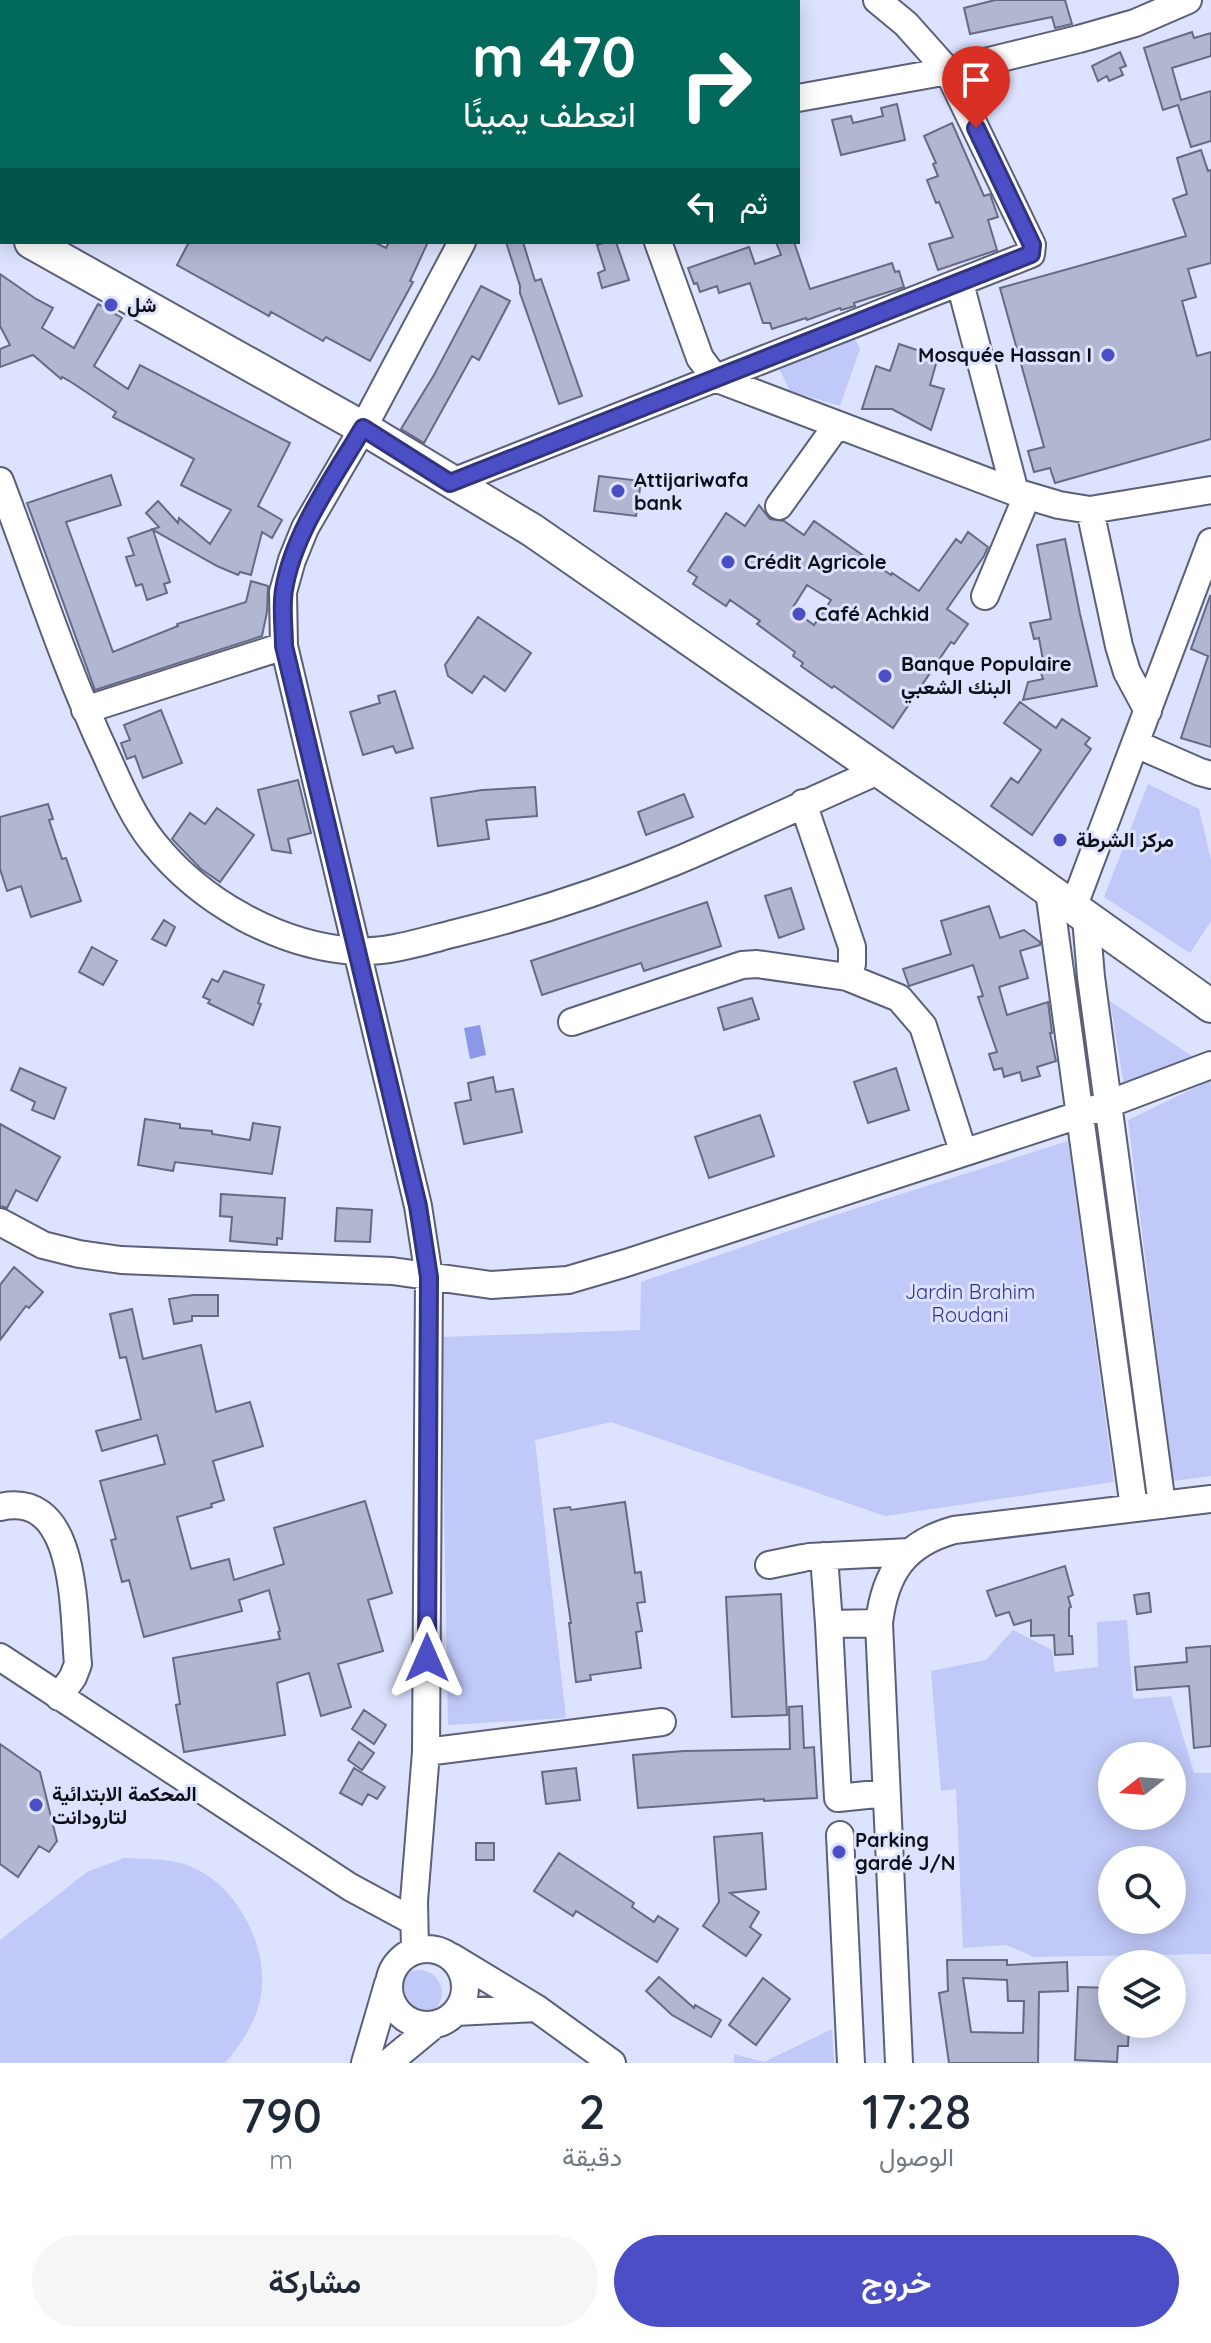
<!DOCTYPE html>
<html lang="ar">
<meta charset="utf-8">
<style>
body{margin:0;font-family:Quicksand,Vazirmatn,sans-serif;background:#f6f6f7;color:#1f2937;direction:rtl;height:100vh;display:flex;flex-direction:column;font-size:30px;white-space:nowrap}
*{box-sizing:border-box;margin:0}
p{font-size:26px;color:#747a83}
.icon{flex:none;width:44px;height:44px;fill:none;stroke:currentColor;stroke-width:2;stroke-linecap:round;stroke-linejoin:round}
.map{position:relative;height:2063px;overflow:hidden;direction:ltr}
.side{display:flex;flex-direction:column;background:#fff;flex:1}
.side>*{flex:none}
.hud{position:absolute;left:0px;top:0px;width:800px;height:244px;box-shadow:0 4px 20px #0003;direction:rtl;background:#00695c;color:#fff;overflow:hidden}
.needle{width:52px;rotate:253deg}
.buttons{position:absolute;left:1098px;top:1742px;display:grid;gap:16px}
.buttons a{display:grid;place-items:center;width:88px;height:88px;border-radius:50%;background:#fff;box-shadow:0 4px 20px #0003;font-size:40px}
.pin{position:absolute;display:grid;place-items:center;width:68px;height:68px;color:#fff;margin:-82px -34px;border-radius:50% 50% 50% 0;rotate:-45deg;box-shadow:0 0 8px #0007}
.pin .icon{rotate:45deg}
.me{position:absolute;width:88px;margin:-44px;rotate:0deg;stroke-linejoin:round;filter:drop-shadow(0 0 6px #0008)}
.turn{display:flex;align-items:center;gap:28px;height:168px;padding:0 32px;font-size:36px}
.turn .icon{width:104px;height:104px;stroke-width:2.5}
.turn b{display:block;font-size:56px;line-height:68px}
.then{display:flex;align-items:center;height:76px;padding:0 32px;background:#0003;gap:16px;font-size:30px}
.eta{display:flex;justify-content:space-evenly;align-items:center;height:136px;text-align:center}
.eta b{font-size:48px;font-weight:600;line-height:56px}
.button{display:flex;gap:16px;margin-top:auto;padding:16px 32px}
.button a{flex:1;height:92px;border-radius:48px;background:#4b4ec4;color:#fff;font-size:32px;font-weight:600;line-height:92px;text-align:center}
.button a+a{background:#f6f6f7;color:#1f2937}
.map>svg:first-child{display:block}
.green{fill:#c0c9f8;fill-rule:evenodd}
.water{fill:#8b97e7}
.building{fill:#b1b6d1;stroke:#666b83;stroke-width:2;fill-rule:evenodd}
.lines{fill:none;stroke-linecap:round;stroke-linejoin:round}
.minor-casing{stroke:#5b5f77;stroke-width:30}
.major-casing{stroke:#5b5f77;stroke-width:36}
.minor{stroke:#fff;stroke-width:26}
.major{stroke:#fff;stroke-width:32}
.route-casing{stroke:#31337f;stroke-width:20}
.route{stroke:#4b4ec4;stroke-width:14}
.poi-dot{fill:#4b4ec4;stroke:#dde3fe;stroke-width:3}
.labels{text-anchor:middle;stroke-width:6;stroke-linejoin:round;paint-order:stroke}
.poi-label{font-size:20px;font-weight:bold;fill:#0d0f18;stroke:#dde3fe;text-anchor:start}
.park-label{font-size:20px;fill:#32338e;stroke:#dde3fe}
</style>
<div class="map">
<svg width="1211" height="2063" viewBox="0 0 1211 2063">
<rect width="100%" height="100%" fill="#dde3fe"/>
<path class="green" d="M853,334L860,349L840,406L790,391L775,360Z
M1148,784L1199,809L1211,860V921L1190,953L1104,897Z
M1110,1001L1196,1059L1124,1085Z
M1211,1080V1476L1173,1481L1128,1120Z
M1068,1141L1114,1482L885,1516L611,1422L535,1440L566,1718L448,1725L441,1337L640,1330L641,1282L835,1215Z
M1127,1620L1133,1699L1171,1696L1194,1773H1211V1954L1034,1957L1006,1945L963,1948L956,1789L941,1791L931,1671L986,1660L1013,1630L1052,1650L1055,1672L1098,1667L1097,1622ZM1112,1756H1172V1816H1112ZM1112,1860H1172V1920H1112Z
M124,1858C149,1859 179,1858 202,1872C239,1894 265,1943 262,1987C260,2016 243,2042 225,2063H0V1940L87,1872Z
M396 1993a23 23 0 1 1 46 0a23 23 0 1 1-46 0Z
M832,2029L834,2063H734V2054L764,2062Z"/>
<path class="water" d="M480,1025L486,1055L470,1059L464,1028Z
M1106,1133L1150,1462L1134,1464L1091,1135Z"/>
<path class="building" d="M995,0H1065L1072,24L1055,28L1052,17L970,34L964,8Z
M1192,32L1194,38L1211,33V56L1172,68L1181,100L1211,91V141L1191,147L1178,105L1163,110L1144,48Z
M1120,52L1126,66L1120,68L1123,75L1109,81L1107,76L1098,81L1092,66Z
M897,104L905,140L841,155L832,120L851,116L853,123L883,116L881,108Z
M952,123L984,196L990,194L998,217L988,220L997,250L938,270L929,244L953,237L939,202L936,203L927,180L938,176L933,164L936,163L924,136Z
M1201,150L1208,171L1211,170V263L1188,269L1196,297L1182,301L1197,356L1211,352V439L1055,483L1050,468L1034,472L1028,451L1044,447L1000,288L1186,236L1173,199L1187,194L1177,158Z
M189,242H374L386,248L389,242H428L410,281L413,282L370,361L326,337L323,341L271,312L269,316L177,265Z
M506,242H523L535,281L541,279L582,396L559,404L520,293V286Z
M606,242H616L629,280L602,288L598,273L605,270L597,245Z
M776,242H794L810,289L892,263L895,272L899,271L904,287L854,303L855,306L841,310L840,308L807,320L806,318L772,329L770,323H763L750,283L719,293L717,286L700,292L697,283L694,284L688,268L749,247L755,264L781,255Z
M0,274L36,299L53,308L42,328L74,348L98,304L122,318L94,366L128,389L140,365L290,443L258,506L282,520L272,538L262,532L251,575L240,572L238,575L217,566L153,530L170,582L164,584L167,593L147,600L142,584L136,586L126,557L134,555L128,538L159,527L146,513L158,501L178,523L179,518L210,544L231,510L181,485L194,459L113,417L116,412L71,382L62,377L61,379L33,355L0,367V349L10,345L0,326Z
M481,286L510,301L479,360L472,356L424,443L401,429L434,375Z
M899,344L938,357L930,385L944,389L931,430L892,409H862L876,366L890,371Z
M111,475L121,505L66,522L113,652L178,626L177,624L246,602L251,581L268,586L267,612L262,636L95,690L27,503Z
M599,476L641,481L636,516L594,511Z
M759,505L770,519L784,521L804,535L814,521L891,575L892,573L919,591L956,539L961,543L968,532L988,547L984,556L947,609L968,624L954,644L951,642L893,728L834,686L832,688L801,666L803,663L793,656L795,652L757,624L760,621L730,600L726,606L693,584L697,577L688,571L726,513L745,526ZM807,585L831,600L814,625L792,609Z
M1065,539L1080,614L1097,686L1023,700L1028,682L1043,679L1039,667L1044,666L1039,638L1034,639L1030,623L1051,619L1037,545Z
M1210,596L1211,597V747L1181,738L1208,656L1191,649Z
M478,617L531,653L505,691L484,676L472,693L448,676L445,665Z
M395,691L413,748L396,753L393,746L363,755L350,712L380,703L378,696Z
M1020,702L1056,728L1062,719L1090,738L1085,744L1091,749L1032,835L991,806L1011,778L1018,783L1041,750L1004,723Z
M161,710L182,763L143,778L135,756L127,759L121,743L130,740L124,725Z
M298,780L311,833L288,839L291,853L272,850L258,790Z
M535,787L537,816L486,820L489,839L438,846L431,798L482,790Z
M684,794L693,817L646,835L638,812Z
M48,804L53,819L49,820L62,859L66,858L81,901L31,917L21,886L7,891L0,869V817Z
M217,808L254,835L220,882L201,869L172,839L190,813L205,824Z
M791,888L804,929L779,938L765,896Z
M707,902L721,946L644,971L641,963L542,995L531,961Z
M989,906L1000,938L1024,930L1040,942V945L1020,951L1028,978L999,987L1007,1015L1048,1002L1052,1033H1050L1056,1061L1037,1067L1040,1076L1022,1081L1020,1072L1004,1077L1002,1068L994,1070L989,1054L997,1052L978,997L983,996L973,965L909,986L903,969L951,954L941,921Z
M164,920L175,927L166,946L152,939Z
M92,947L117,961L103,985L79,972Z
M224,971L264,985L258,1003L261,1004L253,1025L208,1003L210,1000L203,997L212,979L218,982Z
M752,998L759,1019L724,1030L718,1008Z
M20,1068L66,1088L54,1119L32,1110L35,1102L11,1090Z
M896,1068L909,1110L868,1123L854,1082Z
M493,1077L496,1092L513,1089L522,1132L464,1144L455,1103L471,1100L468,1083Z
M760,1115L774,1156L709,1178L695,1137Z
M145,1119L180,1124V1128L212,1131V1134L250,1140L253,1123L280,1127L272,1174L175,1162L173,1171L138,1165Z
M0,1124L60,1157L37,1201L16,1190L7,1208L0,1206Z
M221,1194L285,1198L282,1239L277,1238V1245L230,1241L232,1217L220,1216Z
M337,1208L372,1210L370,1242L335,1241Z
M14,1267L43,1292L29,1308L26,1306L0,1340V1285Z
M193,1295H218V1316H192V1321L174,1324L169,1299Z
M132,1309L143,1359L201,1345L216,1412L250,1402L263,1446L213,1461L224,1500L211,1504L212,1507L177,1517L191,1569L229,1559L234,1580L284,1564L274,1528L365,1501L392,1593L368,1600L383,1651L338,1664L351,1707L321,1716L309,1673L277,1683L285,1735L184,1752L176,1705L180,1704L173,1658L280,1639L278,1632L280,1631L269,1590L239,1600L242,1611L144,1637L129,1580L122,1582L111,1540L116,1539L100,1481L165,1464L157,1435L102,1451L96,1431L141,1419L126,1357L120,1358L110,1314Z
M625,1502L635,1573L641,1572L645,1602L637,1603L642,1631L636,1632L641,1668L590,1675L591,1680L576,1682L569,1623H571L554,1509L570,1507L571,1510Z
M1065,1566L1073,1595L1068,1597L1071,1607L1069,1608V1636H1072L1073,1654L1055,1655L1054,1635L1031,1636V1620L1014,1625L1009,1612L996,1616L987,1591Z
M1149,1593L1151,1612L1137,1614L1134,1595Z
M781,1594L787,1715L732,1717L726,1597Z
M1211,1646V1746L1194,1748L1189,1686L1137,1690L1135,1667L1187,1662L1186,1648Z
M802,1706L804,1748L814,1747L817,1798L764,1801V1799L638,1808L633,1755L684,1751L790,1749L789,1707Z
M364,1710L386,1725L374,1744L352,1729Z
M359,1742L374,1753L362,1770L348,1760Z
M0,1744L40,1772L57,1841L49,1852L39,1846L18,1877L0,1864Z
M354,1768L385,1787L377,1799L368,1794L362,1805L340,1793Z
M576,1768L580,1800L546,1804L542,1772Z
M762,1833L766,1889L730,1893L759,1912L750,1927L761,1935L746,1956L703,1926L719,1902L714,1837Z
M476,1843H494V1860H476Z
M559,1853L634,1903L632,1907L654,1922L658,1916L678,1929L657,1962L576,1911L573,1916L534,1891Z
M947,1960H1007V1965L1067,1962L1068,1991L1039,1992L1038,2063H949L939,1993L948,1991ZM963,1978L1007,1980L1008,2001H1024L1023,2033L971,2032Z
M659,1977L694,2008L695,2005L721,2020L711,2037L672,2015L646,1991Z
M763,1978L790,1999L756,2045L729,2025Z
M1078,1987L1112,1988V2024H1129L1128,2046H1118L1117,2062L1075,2060Z"/>
<g class="lines">
<g class="minor-casing">
<path id="minor" d="M582,0L585,2
M93,2L94,0
M211,2L212,0
M357,2L358,0
M798,98L948,71L1079,39L1135,23L1188,0
M0,171L2,167
M658,242L700,358L715,378L1015,492L1059,505L1090,510L1211,490
M960,283L1015,492
M0,481C35,573 65,668 107,757C120,786 133,817 153,842C200,901 278,946 355,951C388,953 424,941 456,933C530,915 603,891 674,862C743,833 810,801 878,771
M450,483L1031,254L1032,245L948,71L906,24L877,0
M779,506L837,425
M1090,510L1119,646L1127,672L1148,711
M985,596L1027,496
M85,710L284,646
M1136,744L1200,772L1211,775
M803,803L852,947V964L847,977
M1049,891L1134,1508
M1073,908L1211,542
M1086,918L1091,977L1162,1505
M572,1022L742,965L757,964L847,977L899,998L923,1026L963,1151
M0,1222L43,1245L79,1254L121,1260L392,1271L491,1285L568,1280L626,1263L1079,1115L1211,1065
M0,1507C79,1489 73,1615 78,1664L73,1677L59,1697
M824,1556L829,1624L838,1798L886,1793
M809,1557L910,1552
M769,1565L803,1558
M829,1624L879,1623
M0,1657L350,1887L413,1921
M426,1752L662,1722
M840,1835L851,2063
M389 1987a38 38 0 1 1 76 0a38 38 0 1 1-76 0Z
M415,1950L414,1901L426,1752L429,1277L418,1206L284,646L283,592L292,560L305,528L363,428L462,242
M452,1957L536,2008L612,2063
M456,2012L536,2008
M365,2063L388,1984
M388,2063L434,2025
M899,2063L879,1623C885,1573 904,1544 954,1530L1211,1499"/>
</g>
<g class="major-casing">
<path id="major" d="M0,225L2,226
M31,242L363,428L532,530L959,826L1211,1006"/>
</g>
<use href="#minor" class="minor"/>
<use href="#major" class="major"/>
</g>
<g class="lines">
<g class="route-casing">
<path id="route" d="M427,1658L429,1277L418,1206L284,646C284,628 281,607 284,590C293,533 334,477 363,428L450,483L1031,254L1032,245L976,128"/>
</g>
<use href="#route" class="route"/>
</g>
<g class="poi-dot">
<circle cx="111" cy="305" r="8"/>
<circle cx="1108" cy="355" r="8"/>
<circle cx="618" cy="491" r="8"/>
<circle cx="728" cy="562" r="8"/>
<circle cx="799" cy="614" r="8"/>
<circle cx="885" cy="676" r="8"/>
<circle cx="1060" cy="840" r="8"/>
<circle cx="36" cy="1805" r="8"/>
<circle cx="839" cy="1852" r="8"/>
</g>
<g class="labels">
<g class="poi-label">
<text x="127" y="312">شل</text>
<text x="1092" y="362" text-anchor="end">Mosquée Hassan I</text>
<text x="634" y="487">Attijariwafa<tspan x="634" dy="23">bank</tspan></text>
<text x="744" y="569">Crédit Agricole</text>
<text x="815" y="621">Café Achkid</text>
<text x="901" y="671">Banque Populaire<tspan x="901" dy="23">البنك الشعبي</tspan></text>
<text x="1076" y="847">مركز الشرطة</text>
<text x="52" y="1801">المحكمة الابتدائية<tspan x="52" dy="23">لتارودانت</tspan></text>
<text x="855" y="1847">Parking<tspan x="855" dy="23">gardé J/N</tspan></text>
</g>
<g class="park-label">
<text x="970" y="1299">Jardin Brahim<tspan x="970" dy="23">Roudani</tspan></text>
</g>
</g>
</svg>
<div class="buttons">
<a><svg class="needle" viewBox="-14 -14 28 28"><path d="M0-13l5 13h-10z" fill="#e53935"/><path d="M0 13l5-13h-10z" fill="#747a83"/></svg></a>
<a><svg class="icon" aria-label="search" viewBox="0 0 24 24"><circle cx="10" cy="10" r="6"/><path d="M15 15l6 6"/></svg></a>
<a><svg class="icon" aria-label="layers" viewBox="0 0 24 24"><path d="M12 4l9 5-9 5-9-5zM3 14l9 5 9-5"/></svg></a>
</div>
<div class="pin" style="left:976px;top:128px;background:#d93025"><svg class="icon" aria-label="arrive" viewBox="0 0 24 24"><path d="M6 21V4h12l-3 4 3 4H6"/></svg></div>
<svg class="me" style="left:427px;top:1658px" viewBox="-20 -20 40 40"><path d="M0-17L14 15 0 8-14 15z" fill="#4b4ec4" stroke="#fff" stroke-width="4"/></svg>
<div class="hud">
<div class="turn"><svg class="icon" aria-label="right" viewBox="0 0 24 24"><path d="M7 20v-9h11M14 6l5 5-5 5"/></svg><div><b>470 m</b>انعطف يمينًا</div></div>
<div class="then">ثم<svg class="icon" aria-label="left" viewBox="0 0 24 24"><path d="M17 20v-9H6M10 6l-5 5 5 5"/></svg></div>
</div>
</div>
<section class="side">
<div class="eta">
<div><b>17:28</b><p>الوصول</p></div>
<div><b>2</b><p>دقيقة</p></div>
<div><b>790</b><p>m</p></div>
</div>
<div class="button"><a>خروج</a><a>مشاركة</a></div>
</section>
